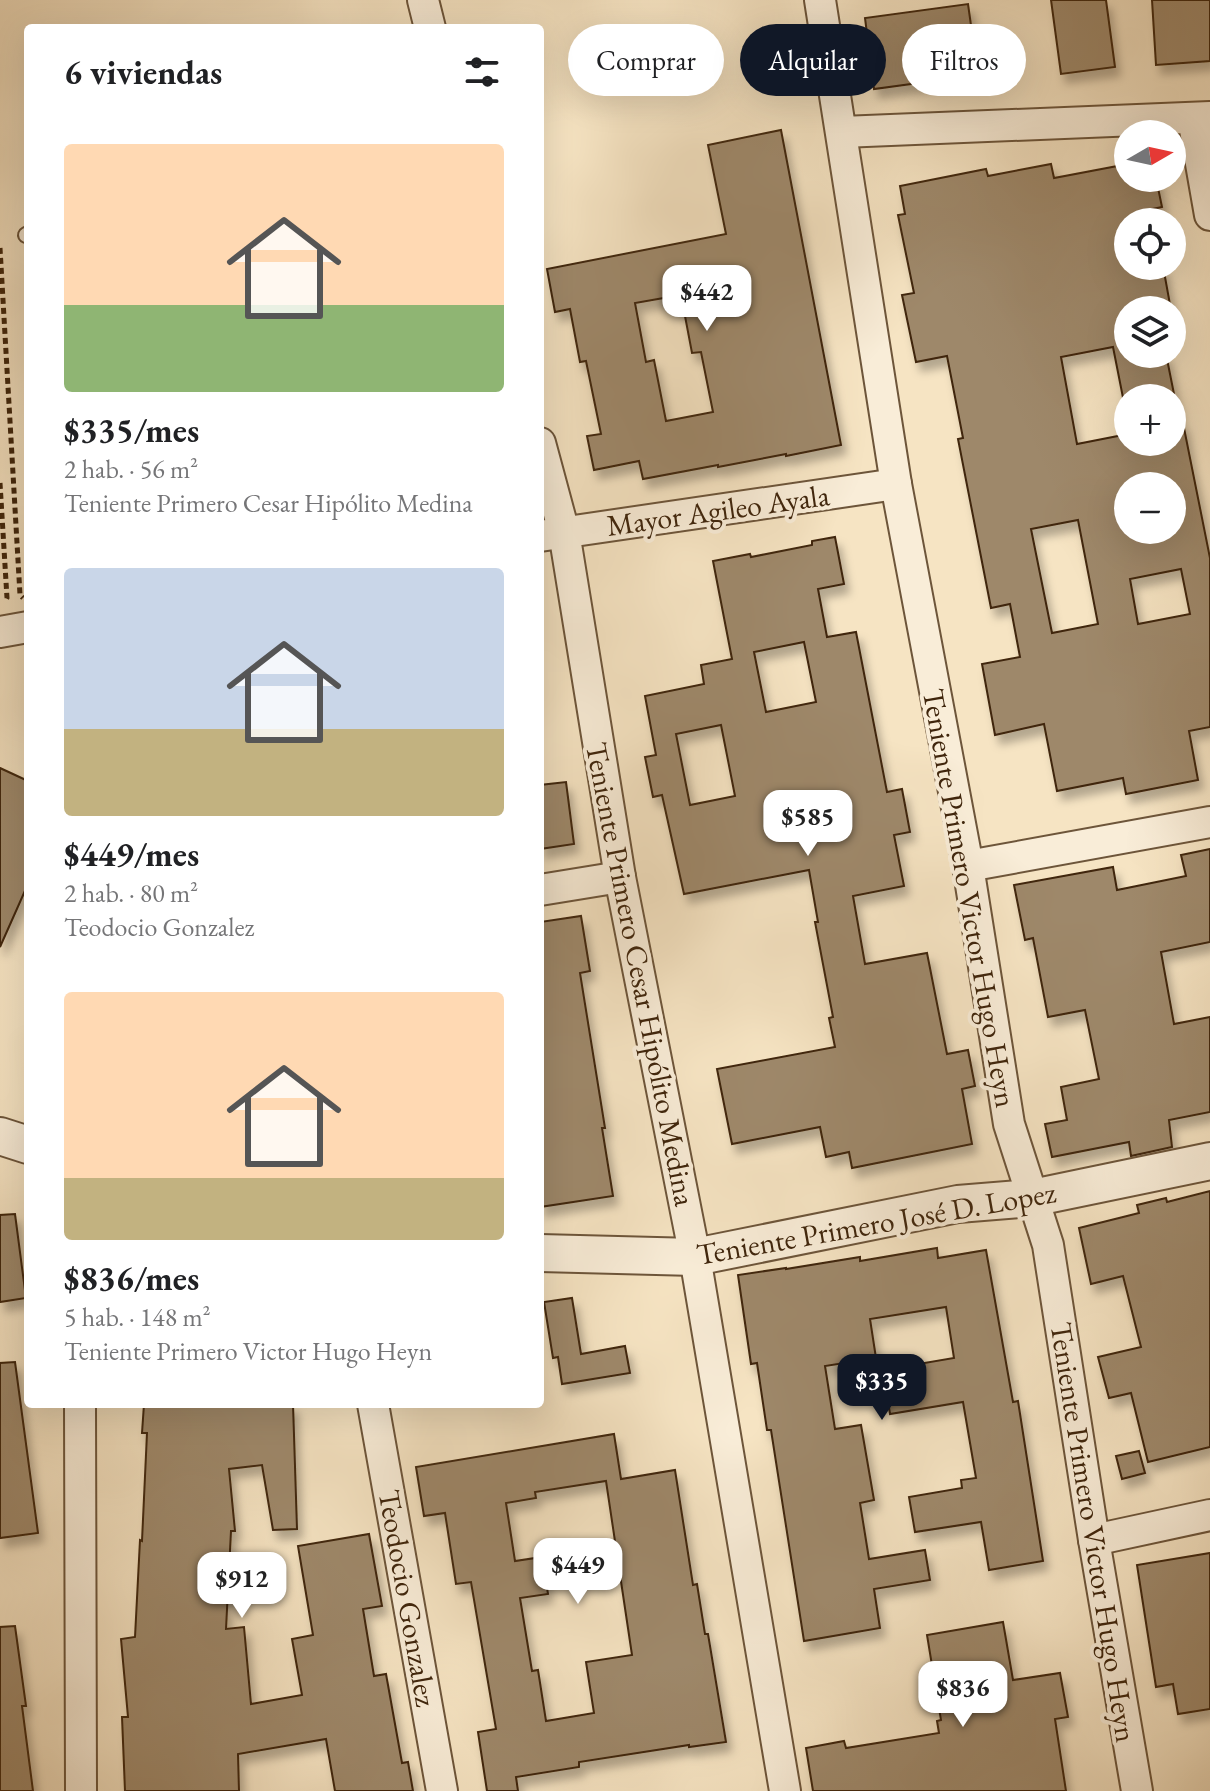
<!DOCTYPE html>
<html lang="es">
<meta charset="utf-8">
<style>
:root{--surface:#fff;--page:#f2f2f2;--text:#202124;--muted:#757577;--accent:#111827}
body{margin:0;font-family:"EB Garamond",serif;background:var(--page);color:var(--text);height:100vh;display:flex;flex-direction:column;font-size:30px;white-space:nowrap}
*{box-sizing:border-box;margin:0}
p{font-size:26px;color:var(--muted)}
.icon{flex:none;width:44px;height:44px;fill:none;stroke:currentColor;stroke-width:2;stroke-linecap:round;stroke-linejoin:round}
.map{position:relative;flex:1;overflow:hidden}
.drawer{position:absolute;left:24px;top:24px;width:520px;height:1384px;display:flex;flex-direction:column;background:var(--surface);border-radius:8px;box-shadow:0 8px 32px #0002}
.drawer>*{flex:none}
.guide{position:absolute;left:568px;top:24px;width:522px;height:72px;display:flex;gap:16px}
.needle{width:52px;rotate:81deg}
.tools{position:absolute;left:1114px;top:120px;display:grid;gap:16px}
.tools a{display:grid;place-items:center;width:72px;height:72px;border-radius:50%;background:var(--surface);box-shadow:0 8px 32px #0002;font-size:40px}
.price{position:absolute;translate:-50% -68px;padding:0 18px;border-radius:16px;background:#fff;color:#222;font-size:26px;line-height:52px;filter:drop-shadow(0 2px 4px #0008)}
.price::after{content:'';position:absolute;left:50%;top:48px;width:24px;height:18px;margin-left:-12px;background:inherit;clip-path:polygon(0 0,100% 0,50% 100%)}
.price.on{background:var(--accent);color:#fff}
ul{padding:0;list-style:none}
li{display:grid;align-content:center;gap:16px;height:424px;padding:0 40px}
li span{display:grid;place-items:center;height:248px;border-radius:8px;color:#555}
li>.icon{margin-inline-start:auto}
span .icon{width:144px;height:144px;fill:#fffc;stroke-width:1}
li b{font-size:34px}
h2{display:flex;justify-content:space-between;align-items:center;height:96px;padding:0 40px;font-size:34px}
.chip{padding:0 28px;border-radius:36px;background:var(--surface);box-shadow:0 8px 32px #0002;font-size:28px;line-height:72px}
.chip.on{background:var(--accent);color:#fff}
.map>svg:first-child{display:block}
</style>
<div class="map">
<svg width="1210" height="1791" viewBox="0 0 1210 1791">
<defs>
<filter id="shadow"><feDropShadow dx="5" dy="9" stdDeviation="4" flood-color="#0004"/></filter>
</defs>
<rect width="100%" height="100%" fill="#f6e4c3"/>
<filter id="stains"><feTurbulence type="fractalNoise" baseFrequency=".0025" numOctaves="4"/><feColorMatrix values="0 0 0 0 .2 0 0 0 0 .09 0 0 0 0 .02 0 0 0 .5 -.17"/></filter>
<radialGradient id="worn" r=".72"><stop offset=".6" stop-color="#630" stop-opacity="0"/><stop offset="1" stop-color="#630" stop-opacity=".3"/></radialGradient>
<g fill="#9e886b" stroke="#3f250c" stroke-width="2" fill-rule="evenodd" filter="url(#shadow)">
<path d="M1051,0H1106L1115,67L1061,74Z"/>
<path d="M1152,0H1210V61L1156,65Z"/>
<path d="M968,4L978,75L874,89L865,18Z"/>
<path d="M781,130L841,445L786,456V454L718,467V465L643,479L639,461L594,470L587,436L601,434L586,361L580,362L570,309L555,312L547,269L726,234L708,145ZM681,295L692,353L701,352L713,412L666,421L654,360L646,362L635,303Z"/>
<path d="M1051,164L1054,178L1128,164V178H1156L1162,207L1152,209L1154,222H1128V266H1163L1171,310H1128V354H1166L1180,424L1183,423L1210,558V727L1189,731L1198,780L1126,794L1123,778L1057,791L1044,724L995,735L982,664L1020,657L1010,604L991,608L958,439L963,438L947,356L916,362L902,295L914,293L898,215L905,214L900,186L986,169L988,176ZM1113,347L1128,423V398H1172V442H1128V434L1077,444L1061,357ZM1128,486H1172V530H1128ZM1078,520L1098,624L1052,633L1031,529ZM1181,569L1190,614L1138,624L1130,579Z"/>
<path d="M835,537L844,584L818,589L827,637L856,632L887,792L902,789L910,832L894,835L904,886L853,896L865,964L927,953L947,1054L968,1050L975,1086L962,1089L972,1144L852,1168L849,1152L826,1157L820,1127L732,1144L717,1069L835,1047L829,1018L833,1017L815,922H818L809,870L684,894L662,795L653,797L645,757L656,755L645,696L704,684L701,665L732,659L713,561L750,554L751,557L812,545V541ZM804,642L816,702L766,712L754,652ZM721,725L735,796L690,805L676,734Z"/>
<path d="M0,768L28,781V884L0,947Z"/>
<path d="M566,782L574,844L540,849V785Z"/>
<path d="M1210,849V942L1161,952L1174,1024L1210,1017V1112L1169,1120L1172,1147L1131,1156L1129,1142L1052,1157L1045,1124L1067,1120L1061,1087L1099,1079L1085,1010L1048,1017L1033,938L1025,940L1014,885L1113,867L1117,890L1186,876L1181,855Z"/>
<path d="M581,916L590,971L580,973L605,1128H602L613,1196L540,1207V922Z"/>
<path d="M1210,1191V1447L1148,1462L1131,1393L1109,1398L1098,1357L1141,1347L1123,1276L1091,1284L1079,1228L1139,1213L1137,1205L1166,1198L1167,1202Z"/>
<path d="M15,1214L26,1298L0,1302V1215Z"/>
<path d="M937,1248L938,1258L986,1250L1013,1402L1018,1401L1043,1561L989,1570L981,1522L915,1532L909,1497L962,1488L961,1480L976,1478L963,1402L890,1414L883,1370L954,1358L946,1307L870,1319L876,1358L825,1366L835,1429L861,1425L874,1500L860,1503L869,1559L925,1550L930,1580L874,1589L880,1628L804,1641L771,1430H767L757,1363L751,1364L738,1275L786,1268V1269L860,1257V1261Z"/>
<path d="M572,1298L581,1354L625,1346L630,1373L562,1384L558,1357L553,1358L544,1302Z"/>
<path d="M15,1362L38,1533L0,1538V1363Z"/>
<path d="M144,1404H293L297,1529L273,1530L262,1465L229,1469L235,1531H231L226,1629L244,1627L251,1704L302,1695L292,1639L313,1635L298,1546L369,1534L382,1606L363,1609L374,1676L386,1674L402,1763L408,1762L413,1791H335L326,1739L238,1754L239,1791H125L122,1717H128L121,1639L135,1637L140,1540L142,1541L147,1433H142Z"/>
<path d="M614,1434L621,1479L675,1470L693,1585L697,1584L705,1634H708L726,1742L689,1747V1745L579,1762V1767L516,1777L518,1791H487L478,1732L496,1729L471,1582L456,1584L445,1513L424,1516L416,1467ZM606,1481L632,1655L586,1662L594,1713L546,1721L538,1670L532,1671L520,1598L548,1594L542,1557L515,1561L506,1503L536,1498L535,1492Z"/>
<path d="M1139,1451L1145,1473L1122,1479L1116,1456Z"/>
<path d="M1210,1553V1709L1178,1714L1173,1684L1156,1687L1137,1565Z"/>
<path d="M1003,1622L1013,1680L1060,1673L1068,1717L1055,1719L1066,1791H813L806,1748L844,1741L846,1748L939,1733L937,1721L941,1720L927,1635Z"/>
<path d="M15,1626L26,1706H22L33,1791H0V1627Z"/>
</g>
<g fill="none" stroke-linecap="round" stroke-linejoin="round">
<g stroke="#6d553a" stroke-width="18">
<path id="service" d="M26,235L28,234"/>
</g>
<g stroke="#6d553a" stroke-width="34">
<g id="minor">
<path d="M423,0L430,28"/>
<path d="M820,0L896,484L968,866L1009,1124L1048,1245L1094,1540L1137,1791"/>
<path d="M1193,118L1210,215"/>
<path d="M842,132L1210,117"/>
<path d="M540,443L564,532L620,877L695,1257L785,1791"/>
<path d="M540,536L896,484"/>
<path d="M0,632L28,627"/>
<path d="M968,866L1210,822"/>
<path d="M540,890L620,877"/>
<path d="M80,1404L81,1791"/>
<path d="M373,1404L442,1791"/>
<path d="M1094,1540L1210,1515"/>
</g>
</g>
<g stroke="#6d553a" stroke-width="40">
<g id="tertiary">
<path d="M0,1136L28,1145"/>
<path d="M540,1253L695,1257L958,1204L1032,1198L1210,1161"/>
</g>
</g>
<g stroke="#3f250c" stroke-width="5" stroke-dasharray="6 4" stroke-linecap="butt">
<path d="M0,248L20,595L23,598"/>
<path d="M0,483L7,598L5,602"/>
</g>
<use href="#service" stroke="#f9edd8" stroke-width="14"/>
<use href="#minor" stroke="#f9edd8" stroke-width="30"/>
<use href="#tertiary" stroke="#f9edd8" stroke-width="36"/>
</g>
<g text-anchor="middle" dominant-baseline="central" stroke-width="8" stroke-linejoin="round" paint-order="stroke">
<g font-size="30" fill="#3f250c" stroke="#f9edd8">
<text transform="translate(718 510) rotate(-8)">Mayor Agileo Ayala</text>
<text transform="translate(970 898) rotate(80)">Teniente Primero Victor Hugo Heyn</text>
<text transform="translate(641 974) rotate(79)">Teniente Primero Cesar Hipólito Medina</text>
<text transform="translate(876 1223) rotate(-10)">Teniente Primero José D. Lopez</text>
<text transform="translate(1094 1532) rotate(81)">Teniente Primero Victor Hugo Heyn</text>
<text transform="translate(408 1598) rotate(80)">Teodocio Gonzalez</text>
</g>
</g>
<rect width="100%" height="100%" filter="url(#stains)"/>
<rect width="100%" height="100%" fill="url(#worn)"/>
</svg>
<div class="tools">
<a><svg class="needle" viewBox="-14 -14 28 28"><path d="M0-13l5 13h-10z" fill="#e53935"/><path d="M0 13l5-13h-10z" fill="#757577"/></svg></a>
<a><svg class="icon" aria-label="locate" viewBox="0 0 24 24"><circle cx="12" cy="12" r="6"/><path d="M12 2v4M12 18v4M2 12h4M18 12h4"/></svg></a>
<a><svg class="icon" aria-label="layers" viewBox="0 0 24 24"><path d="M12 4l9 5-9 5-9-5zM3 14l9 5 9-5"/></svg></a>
<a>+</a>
<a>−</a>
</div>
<b class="price" style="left:707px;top:333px">$442</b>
<b class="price" style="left:808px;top:858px">$585</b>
<b class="price on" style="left:882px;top:1422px">$335</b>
<b class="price" style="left:578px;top:1606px">$449</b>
<b class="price" style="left:242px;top:1620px">$912</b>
<b class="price" style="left:963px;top:1729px">$836</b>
<div class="guide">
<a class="chip">Comprar</a>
<a class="chip on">Alquilar</a>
<a class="chip">Filtros</a>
</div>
<section class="drawer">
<h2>6 viviendas<svg class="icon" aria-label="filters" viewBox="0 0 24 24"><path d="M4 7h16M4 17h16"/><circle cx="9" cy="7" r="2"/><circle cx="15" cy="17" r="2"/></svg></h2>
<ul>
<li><span style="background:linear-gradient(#ffd9b3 65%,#8fb573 0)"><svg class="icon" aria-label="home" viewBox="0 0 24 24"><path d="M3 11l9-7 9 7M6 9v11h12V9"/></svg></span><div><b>$335/mes</b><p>2 hab. · 56 m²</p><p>Teniente Primero Cesar Hipólito Medina</p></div></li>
<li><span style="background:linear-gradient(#c9d6e8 65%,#c2b280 0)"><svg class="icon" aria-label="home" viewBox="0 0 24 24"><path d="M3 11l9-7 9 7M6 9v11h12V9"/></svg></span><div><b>$449/mes</b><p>2 hab. · 80 m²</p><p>Teodocio Gonzalez</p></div></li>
<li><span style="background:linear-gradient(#ffd9b3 75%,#c2b280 0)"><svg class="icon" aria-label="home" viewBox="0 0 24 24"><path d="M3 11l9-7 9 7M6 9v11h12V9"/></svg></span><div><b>$836/mes</b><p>5 hab. · 148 m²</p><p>Teniente Primero Victor Hugo Heyn</p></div></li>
</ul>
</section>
</div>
